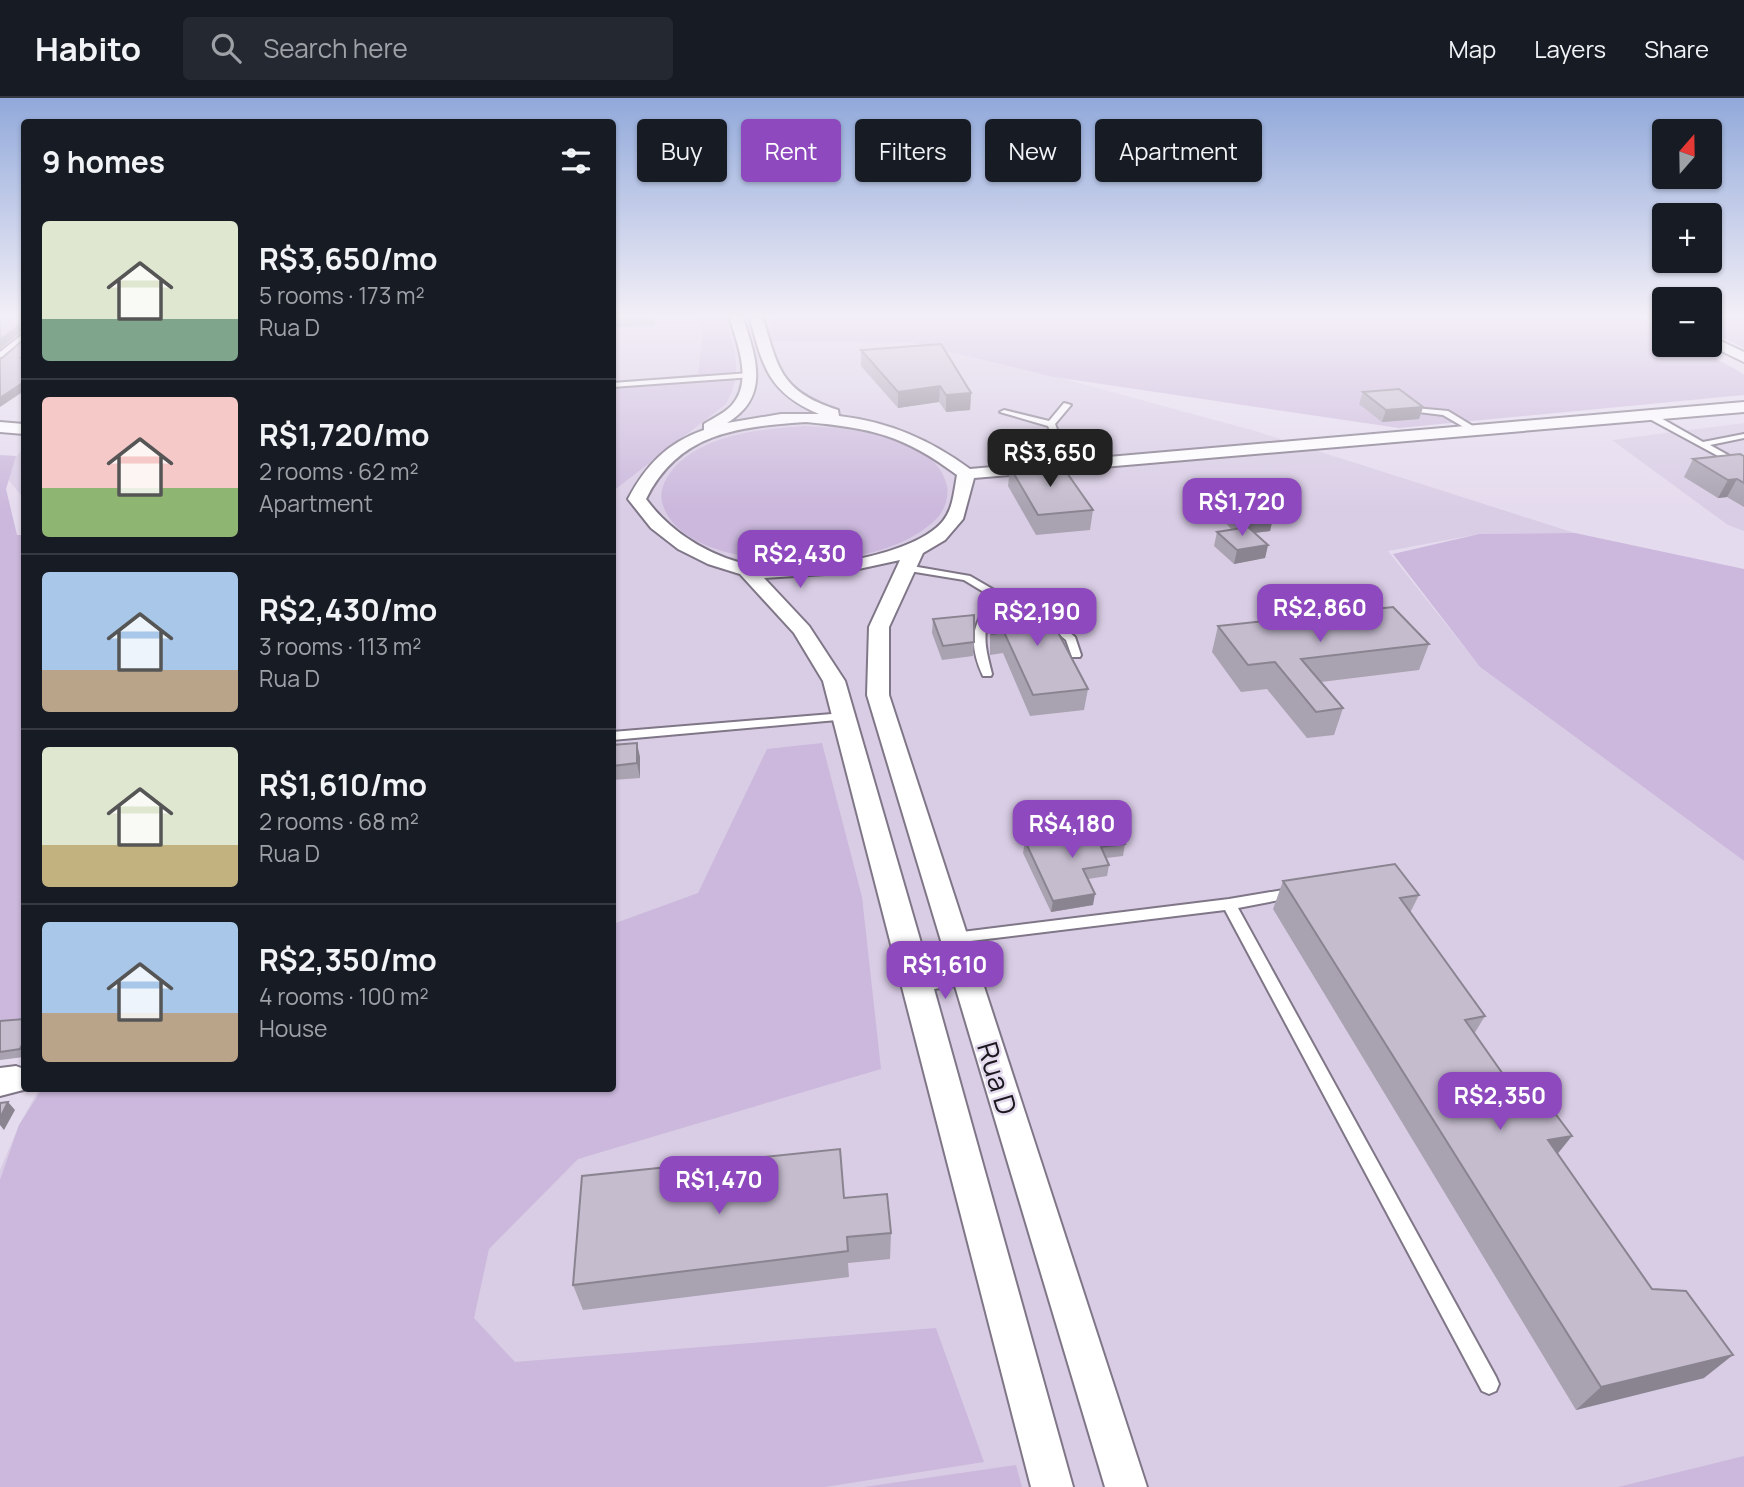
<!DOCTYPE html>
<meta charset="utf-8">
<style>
:root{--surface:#171b24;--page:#242831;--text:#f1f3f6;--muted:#9ea1a6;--line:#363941;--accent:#8d49bd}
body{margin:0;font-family:Manrope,sans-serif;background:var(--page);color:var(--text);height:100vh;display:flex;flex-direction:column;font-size:26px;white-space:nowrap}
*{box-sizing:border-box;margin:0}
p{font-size:23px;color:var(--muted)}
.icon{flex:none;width:38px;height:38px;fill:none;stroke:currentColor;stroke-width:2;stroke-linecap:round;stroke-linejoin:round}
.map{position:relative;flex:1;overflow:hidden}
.details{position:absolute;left:21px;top:21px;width:595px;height:973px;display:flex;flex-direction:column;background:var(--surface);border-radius:7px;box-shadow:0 2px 5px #0004}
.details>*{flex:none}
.guide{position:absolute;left:637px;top:21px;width:665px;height:63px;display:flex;gap:14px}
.needle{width:46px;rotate:20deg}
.fabs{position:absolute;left:1652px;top:21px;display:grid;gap:14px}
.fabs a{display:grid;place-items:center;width:70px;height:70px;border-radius:7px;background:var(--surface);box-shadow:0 2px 5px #0004;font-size:35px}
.price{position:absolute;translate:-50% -60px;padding:0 16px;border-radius:14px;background:var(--accent);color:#fff;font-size:23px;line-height:46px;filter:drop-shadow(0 2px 4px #0008)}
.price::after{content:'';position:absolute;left:50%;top:42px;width:21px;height:16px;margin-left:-10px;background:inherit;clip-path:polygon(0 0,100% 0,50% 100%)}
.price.active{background:#222;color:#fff}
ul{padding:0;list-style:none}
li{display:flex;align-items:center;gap:21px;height:175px;padding:0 21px}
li+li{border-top:2px solid var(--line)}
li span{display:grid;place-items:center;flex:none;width:196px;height:140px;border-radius:7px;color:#555}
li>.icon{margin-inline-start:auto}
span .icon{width:84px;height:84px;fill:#fffc;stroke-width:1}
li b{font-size:30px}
h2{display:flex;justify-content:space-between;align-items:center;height:84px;padding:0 21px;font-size:30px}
.tag{padding:0 24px;border-radius:7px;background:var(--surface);box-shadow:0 2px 5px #0004;font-size:24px;line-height:63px}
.tag.active{background:var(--accent);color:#fff}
header{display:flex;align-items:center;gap:42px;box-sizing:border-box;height:98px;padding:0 35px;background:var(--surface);border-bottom:2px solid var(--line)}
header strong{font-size:33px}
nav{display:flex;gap:38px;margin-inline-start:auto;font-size:24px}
.search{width:490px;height:63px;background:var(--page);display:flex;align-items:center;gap:18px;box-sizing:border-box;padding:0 24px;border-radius:7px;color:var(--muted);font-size:26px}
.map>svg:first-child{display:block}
</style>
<header>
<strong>Habito</strong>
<div class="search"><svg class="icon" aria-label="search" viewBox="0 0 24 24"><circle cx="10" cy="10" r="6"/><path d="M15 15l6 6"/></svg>Search here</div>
<nav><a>Map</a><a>Layers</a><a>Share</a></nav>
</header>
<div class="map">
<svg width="1744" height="1389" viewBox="0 0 1744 1389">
<rect width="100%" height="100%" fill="#e5dbee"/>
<g fill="#d9cde5">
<path d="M613,217H775L764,242L913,245L958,252L1255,333L1575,435L1479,436L1388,453L1480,569L1744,763V1389H0V1072L19,1027L39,991L612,990Z"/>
<path d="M1744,325V433L1728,427L1612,342Z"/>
<path d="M24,351V401L1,372Z"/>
</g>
<g fill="#cbb8dc">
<path d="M698,217H725C734,252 744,272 726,306L613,393L612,283L698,276L703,234Z"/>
<path d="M775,217H1638L1664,232V247H1691L1744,276V297L1399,330L1054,279L913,245L763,243Z"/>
<path d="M1710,217H1744V250L1710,233Z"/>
<path d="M805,328C848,330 936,336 947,388C949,398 945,410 939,418C892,469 784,470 722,453C699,446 673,433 664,410C658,396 663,384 672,372C703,336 761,331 805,328Z"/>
<path d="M0,357L16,358L6,391L17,437H24V925L0,928Z"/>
<path d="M1575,435L1744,471V763L1480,569L1393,456L1479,436Z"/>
<path d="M822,645L862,799L881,971L578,1061L489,1151L474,1220L515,1264L936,1230L984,1364L825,1389H0V1082L19,1027L42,991L612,990L613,826L698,795L767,651Z"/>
<path d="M1744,1358V1389H1618Z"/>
<path d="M1016,1367L1022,1389H864Z"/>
</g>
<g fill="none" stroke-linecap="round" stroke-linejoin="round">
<g stroke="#7f7687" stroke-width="4">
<g id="lane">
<path d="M750,275L754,277L753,279L612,289V285Z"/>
<path d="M1064,305L1071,307L1055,326L1058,334L1089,345L1108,361V365H1102L1083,349L1052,337L1048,328L1000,314L1004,312L1049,323Z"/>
<path d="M1415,310L1448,313L1481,333L1474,335L1443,317L1418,314H1415Z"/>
<path d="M1646,315H1652L1703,344L1744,336V340L1710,347L1744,366V372L1646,319Z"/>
<path d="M906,467L970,478L1001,496L1043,513L1075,539L1081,557L1080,559H1072L1066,542L1035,517L1000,502C980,531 984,544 992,576L991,578H983C968,545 972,527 992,499L964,482L903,472L901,470Z"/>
<path d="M844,615L848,617L850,619L848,621L612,642V634Z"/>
<path d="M1295,790L1300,792L1302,795L1300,798L1238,810L1496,1279L1499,1286L1496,1293L1489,1296L1482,1293L1225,812L954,845L949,844L947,840L949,836L954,835L1229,801Z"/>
</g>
</g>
<g stroke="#7f7687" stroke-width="4">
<g id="street">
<path d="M729,217H742C755,257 772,298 727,325L781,316H819C767,294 762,266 749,217H762C778,269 779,293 838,312L839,318C889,324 929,341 970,371L1744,304V314L974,380L963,421L945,442L923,455L889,529V597L1147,1389H1105L955,888L934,891L1073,1389H1031L823,583L794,535L740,476L708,466L678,451L651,430L628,401C646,367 667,345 704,332V326C713,320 725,315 732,307C754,282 736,244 729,217ZM806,324C871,330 904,337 957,377C954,393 953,411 943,423C911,462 784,478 738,464C701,453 668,431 646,401C679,334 739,329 806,324ZM900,462L869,529L867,597L948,866L928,869L845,583L809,528L764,480L840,475Z"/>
<path d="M1653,217H1664V223L1654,220Z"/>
<path d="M24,235V246L5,264L0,265V254Z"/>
<path d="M1710,238L1744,254V264L1709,247Z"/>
<path d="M0,324L24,326V336L0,334Z"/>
<path d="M16,968L24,971V990L27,991L0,998V970Z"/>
</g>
</g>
<use href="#lane" fill="#fff" fill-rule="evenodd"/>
<use href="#street" fill="#fff" fill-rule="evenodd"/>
</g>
<g fill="#a9a2b1">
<path d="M612,217H654L655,227L612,229Z"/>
<path d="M861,252L971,295L970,312L946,314L939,304L898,310L861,268Z"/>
<path d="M1363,294L1423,309L1419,321L1382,324L1359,306Z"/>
<path d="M1744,358V409L1727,399L1718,400L1684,379L1693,361Z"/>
<path d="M1010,369L1093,412L1090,432L1036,437L1008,388Z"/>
<path d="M1210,391L1273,420L1270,433L1255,435L1268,447L1265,460L1234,466L1214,448L1217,434L1232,432L1207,404Z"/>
<path d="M992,507L1088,591L1084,612L1030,618L1003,555L990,557V528Z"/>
<path d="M933,521L974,544L973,558L942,562L932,535Z"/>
<path d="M1218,528L1429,546L1419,572L1321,584L1343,610L1334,637L1307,640L1267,591L1241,594L1212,554Z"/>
<path d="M612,647L640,659V680L612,682Z"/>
<path d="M1025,743L1125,746L1123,758L1106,760L1109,767L1107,778L1088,781L1093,807L1051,814L1023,755Z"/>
<path d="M1283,783L1419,797L1410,815L1485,918L1474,936L1558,1056L1704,1280L1576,1312L1273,811Z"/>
<path d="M24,921V959L0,962V923Z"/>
<path d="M844,1100L891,1135L890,1161L848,1165L849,1179L583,1212L573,1187Z"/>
</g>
<g fill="#8a8490">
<path d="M19,227L22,233L0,251V242Z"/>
<path d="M24,284V293L0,309V300Z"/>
<path d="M940,288L939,304L898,310V294Z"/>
<path d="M971,295L970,312L946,314V297Z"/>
<path d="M1423,309L1419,321L1382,324L1386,312Z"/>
<path d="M1737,381L1727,399L1718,400L1728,382Z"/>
<path d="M1273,420L1270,433L1237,437L1241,424Z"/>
<path d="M1268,447L1265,460L1234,466L1237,452Z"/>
<path d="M637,645L640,659V680L637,665Z"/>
<path d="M1095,796L1093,807L1051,814L1053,803Z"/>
<path d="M24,943V956L20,951Z"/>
<path d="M8,1004L15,1012L4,1032L0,1027V1020Z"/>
<path d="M1572,1038L1551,1064L1548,1042Z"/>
<path d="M1733,1257L1704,1280L1576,1312L1601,1289Z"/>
</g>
<g fill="#c5bcce" stroke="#8a8490" stroke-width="2">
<path d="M0,217H24V258L20,260H24V284L0,300V260H2L23,242V227H19L0,242Z"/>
<path d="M941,246L971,295L946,297L940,288L898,294L861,252Z"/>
<path d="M1399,291L1423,309L1386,312L1363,294Z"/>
<path d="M1740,356L1744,358V385L1737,381L1728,382L1693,361Z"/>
<path d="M1060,365L1093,412L1038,417L1010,369Z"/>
<path d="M1241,387L1273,420L1241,424L1210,391Z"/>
<path d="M1248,429L1268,447L1237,452L1217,434Z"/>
<path d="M1042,504L1088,591L1033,597L1004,534L992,536V507Z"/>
<path d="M1393,509L1429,546L1301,561L1343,610L1316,614L1275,564L1248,567L1218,528Z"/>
<path d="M974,517V544L943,548L933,521Z"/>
<path d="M637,645V665L612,668V647Z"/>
<path d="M1116,728L1125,746L1101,749L1109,767L1083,771L1095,796L1053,803L1025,743Z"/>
<path d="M1395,766L1419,797L1400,800L1485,918L1465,922L1512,989L1536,990L1572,1038L1548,1042L1652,1191L1686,1193L1733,1257L1601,1289L1283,783Z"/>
<path d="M24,921V943L20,951L0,954V923Z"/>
<path d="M8,1004L0,1020V1005Z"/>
<path d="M840,1051L844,1100L887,1096L891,1135L847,1139L848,1153L573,1187L582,1078Z"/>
</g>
<linearGradient id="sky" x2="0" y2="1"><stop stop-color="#91a9da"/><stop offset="0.53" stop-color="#f3eff7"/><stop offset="1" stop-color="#f3eff7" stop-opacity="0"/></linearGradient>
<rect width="1744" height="411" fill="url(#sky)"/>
<g text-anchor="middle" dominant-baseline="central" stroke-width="5" stroke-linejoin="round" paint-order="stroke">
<g font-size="28" fill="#1b181f" stroke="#e5dbee">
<text transform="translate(998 980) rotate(73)">Rua D</text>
</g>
</g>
</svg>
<div class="fabs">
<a><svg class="needle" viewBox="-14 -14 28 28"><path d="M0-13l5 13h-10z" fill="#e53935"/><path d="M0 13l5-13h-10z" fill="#9ea1a6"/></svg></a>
<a>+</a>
<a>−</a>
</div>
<b class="price active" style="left:1050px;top:391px">R$3,650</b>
<b class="price" style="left:1242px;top:440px">R$1,720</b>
<b class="price" style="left:800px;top:492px">R$2,430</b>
<b class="price" style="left:1320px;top:546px">R$2,860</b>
<b class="price" style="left:1037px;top:550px">R$2,190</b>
<b class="price" style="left:1072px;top:762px">R$4,180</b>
<b class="price" style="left:945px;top:903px">R$1,610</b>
<b class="price" style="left:1500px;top:1034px">R$2,350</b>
<b class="price" style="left:719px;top:1118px">R$1,470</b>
<div class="guide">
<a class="tag">Buy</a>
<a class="tag active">Rent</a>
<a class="tag">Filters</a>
<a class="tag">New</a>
<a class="tag">Apartment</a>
</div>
<section class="details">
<h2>9 homes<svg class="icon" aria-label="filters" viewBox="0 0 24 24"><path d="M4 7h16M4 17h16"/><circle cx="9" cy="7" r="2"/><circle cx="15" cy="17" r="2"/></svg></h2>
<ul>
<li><span style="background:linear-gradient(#dfe7d0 70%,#7fa58c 0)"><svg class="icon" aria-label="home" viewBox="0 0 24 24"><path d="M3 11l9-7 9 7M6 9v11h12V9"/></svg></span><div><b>R$3,650/mo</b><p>5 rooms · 173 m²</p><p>Rua D</p></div></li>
<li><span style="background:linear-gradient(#f6c9c9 65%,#8fb573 0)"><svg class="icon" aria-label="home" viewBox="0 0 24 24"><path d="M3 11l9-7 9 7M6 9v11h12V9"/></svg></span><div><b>R$1,720/mo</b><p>2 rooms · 62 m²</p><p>Apartment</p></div></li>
<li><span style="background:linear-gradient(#a9c7e8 70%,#b9a48a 0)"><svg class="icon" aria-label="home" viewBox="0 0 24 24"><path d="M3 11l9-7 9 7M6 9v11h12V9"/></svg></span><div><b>R$2,430/mo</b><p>3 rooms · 113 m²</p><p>Rua D</p></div></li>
<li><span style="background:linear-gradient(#dfe7d0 70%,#c2b280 0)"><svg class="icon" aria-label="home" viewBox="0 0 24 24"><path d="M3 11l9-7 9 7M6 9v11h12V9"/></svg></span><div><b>R$1,610/mo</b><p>2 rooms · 68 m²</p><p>Rua D</p></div></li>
<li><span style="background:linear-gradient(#a9c7e8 65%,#b9a48a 0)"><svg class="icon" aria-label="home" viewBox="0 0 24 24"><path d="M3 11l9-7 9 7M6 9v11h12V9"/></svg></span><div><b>R$2,350/mo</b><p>4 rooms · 100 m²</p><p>House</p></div></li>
</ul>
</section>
</div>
